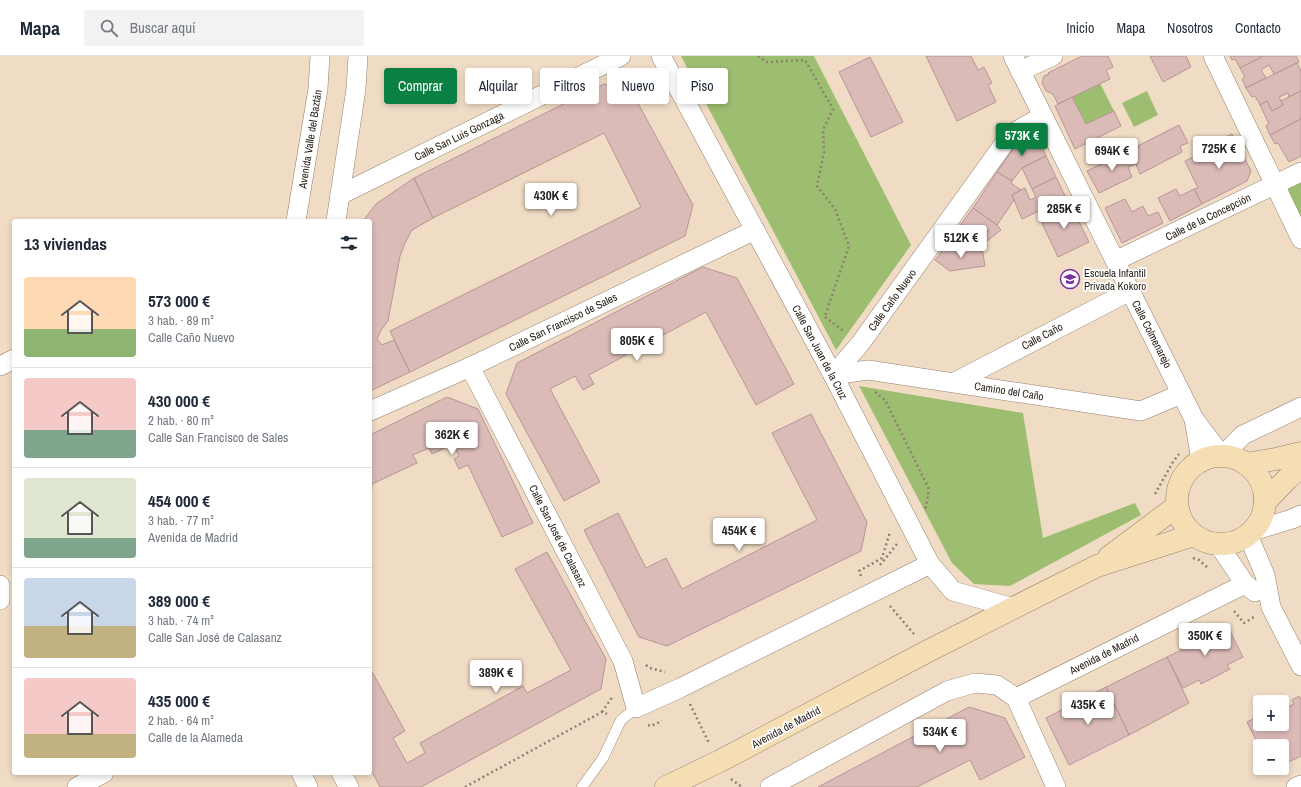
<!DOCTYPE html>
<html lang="es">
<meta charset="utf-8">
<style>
:root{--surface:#fff;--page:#f2f2f3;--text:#1f2937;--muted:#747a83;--line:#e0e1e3;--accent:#0b8043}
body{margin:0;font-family:"Archivo Narrow",sans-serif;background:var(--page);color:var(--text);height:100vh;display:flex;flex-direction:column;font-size:15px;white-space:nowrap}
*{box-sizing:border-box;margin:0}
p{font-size:13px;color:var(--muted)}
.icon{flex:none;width:22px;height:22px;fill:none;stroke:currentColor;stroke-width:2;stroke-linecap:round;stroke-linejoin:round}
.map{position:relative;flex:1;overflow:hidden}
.panel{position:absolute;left:12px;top:163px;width:360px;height:556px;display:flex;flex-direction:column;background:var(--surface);border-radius:4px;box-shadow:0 2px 6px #0003}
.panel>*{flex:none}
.hud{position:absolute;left:384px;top:12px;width:380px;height:36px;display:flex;gap:8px}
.tools{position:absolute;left:1253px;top:639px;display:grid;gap:8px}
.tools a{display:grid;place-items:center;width:36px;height:36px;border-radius:4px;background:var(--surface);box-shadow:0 2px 6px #0003;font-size:20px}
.price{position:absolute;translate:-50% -34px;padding:0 9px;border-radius:4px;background:#fff;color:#222;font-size:13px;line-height:26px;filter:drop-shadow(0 1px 2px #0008)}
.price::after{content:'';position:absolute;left:50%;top:24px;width:12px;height:9px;margin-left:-6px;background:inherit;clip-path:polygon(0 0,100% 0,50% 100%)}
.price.current{background:var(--accent);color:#fff}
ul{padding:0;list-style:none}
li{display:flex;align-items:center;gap:12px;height:100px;padding:0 12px}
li+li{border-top:1px solid var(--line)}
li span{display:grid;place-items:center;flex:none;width:112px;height:80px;border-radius:4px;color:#555}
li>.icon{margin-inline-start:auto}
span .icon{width:48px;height:48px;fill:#fffc;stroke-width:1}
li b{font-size:17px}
h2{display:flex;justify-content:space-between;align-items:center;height:48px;padding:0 12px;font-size:17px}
.chip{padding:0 14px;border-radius:4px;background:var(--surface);box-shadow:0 2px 6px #0003;font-size:14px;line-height:36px}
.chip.current{background:var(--accent);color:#fff}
header{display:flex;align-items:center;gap:24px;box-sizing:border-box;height:56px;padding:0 20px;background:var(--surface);border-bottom:1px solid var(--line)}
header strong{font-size:19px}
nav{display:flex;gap:22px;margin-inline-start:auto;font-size:14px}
.search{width:280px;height:36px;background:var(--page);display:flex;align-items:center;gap:10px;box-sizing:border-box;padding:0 14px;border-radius:4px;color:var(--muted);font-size:15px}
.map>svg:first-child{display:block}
</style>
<header>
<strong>Mapa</strong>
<div class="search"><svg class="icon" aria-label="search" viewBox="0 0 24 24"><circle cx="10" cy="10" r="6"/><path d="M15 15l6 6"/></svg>Buscar aquí</div>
<nav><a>Inicio</a><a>Mapa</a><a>Nosotros</a><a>Contacto</a></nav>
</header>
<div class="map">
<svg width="1301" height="731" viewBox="0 0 1301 731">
<rect width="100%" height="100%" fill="#f0dcc5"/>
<g fill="#9dbe70">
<path d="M681,0H814L911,189L836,294Z"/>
<path d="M1100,27L1114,55L1086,68L1072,41Z"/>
<path d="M1147,35L1158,59L1134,71L1122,47Z"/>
<path d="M1301,125V166L1285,133Z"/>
<path d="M859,330L1023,357L1043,482L1135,447L1141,459L1010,530L974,528L952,507Z"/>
</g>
<g fill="#dbbbb8" stroke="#b59694">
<path d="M926,0H971L978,14L984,11L992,27L988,29L996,46L957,65Z"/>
<path d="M1082,0H1108L1113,11L1106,14L1110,23L1058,48L1053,38L1046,35L1042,27L1044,20L1049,18L1048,17Z"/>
<path d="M1150,0H1186L1191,11L1163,26Z"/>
<path d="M1230,0H1261L1262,1L1240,12L1235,3L1232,4Z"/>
<path d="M1264,0H1296L1299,6L1274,18L1269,9L1261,14L1266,22L1246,32L1242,23L1245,21L1240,12Z"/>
<path d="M870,1L903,66L871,81L839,16Z"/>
<path d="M1297,7L1301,15V35L1289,41L1288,37L1279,41L1283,49L1272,55L1267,45L1260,49L1255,40L1252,41L1246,32Z"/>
<path d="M604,28L633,38L693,149L685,180L410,316L390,275L641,151L604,77L433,162L414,122Z"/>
<path d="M1301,35V63L1270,79L1266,70L1269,68L1260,49L1267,45L1272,55L1283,49L1281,45Z"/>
<path d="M1072,41L1086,68L1114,55L1121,70L1075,93L1055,50Z"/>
<path d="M1301,63V100L1289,106L1278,87L1275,88L1270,79Z"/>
<path d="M1179,69L1188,87L1180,90L1182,96L1140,118L1130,94Z"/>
<path d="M1232,78L1251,115L1247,125L1202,148L1194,133L1198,132L1185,105L1219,89L1218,85Z"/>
<path d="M1036,79L1046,100L1022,112L1012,125L997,116L1013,93L1012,91Z"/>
<path d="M1130,94L1136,108L1128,111L1132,121L1099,137L1087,115Z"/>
<path d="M1046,100L1056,121L1032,133L1022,112Z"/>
<path d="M997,116L1012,125L1011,127L1021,134L1012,139L1014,144L997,169L973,152Z"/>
<path d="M1056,121L1066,142L1022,163L1012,139L1025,132L1030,144L1036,141L1032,133Z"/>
<path d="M414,122L433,162L412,174L405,187L400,200L388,265L381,274L377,283L382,289L394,284L410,316L370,335V165H363L376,148Z"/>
<path d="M1176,133L1180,140L1194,133L1202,148L1170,165L1158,142Z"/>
<path d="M1125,143L1132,156L1143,150L1148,160L1158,156L1163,167L1122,187L1105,152Z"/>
<path d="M1069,146L1089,186L1058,201L1039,161Z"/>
<path d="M973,152L997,169L1001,174L983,188L981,186L988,175L982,171L969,189L961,184L960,186L970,194L956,196L946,188Z"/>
<path d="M947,189L956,196L982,192L985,210L950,215L935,204Z"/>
<path d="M703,211L737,222L794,328L756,349L706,256L589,319L594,328L583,334L575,320L550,333L600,426L564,445L506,338L517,307Z"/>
<path d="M447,341L478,353L533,467L502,481L468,409L459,413L454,403L459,400L450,382L446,384L449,390L432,398L429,392L413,399L417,407L372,428L370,472V379Z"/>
<path d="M811,358L867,466L861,495L667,590L639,581L584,474L618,457L646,512L666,502L682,533L817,464L772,377Z"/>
<path d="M547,496L606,603L601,633L421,731H380L370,712V612L405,675L393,682L407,707L425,697L420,687L523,630L527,637L571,614L515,513Z"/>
<path d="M1227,569L1243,601L1227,609L1230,613L1201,628L1199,624L1183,632L1167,601L1183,593L1180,587L1192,580L1194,585L1199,582L1197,579L1209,573L1211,577Z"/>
<path d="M1167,601L1189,647L1129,679L1106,631Z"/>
<path d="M1106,631L1129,679L1069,709L1046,662Z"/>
<path d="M1299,640L1301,644V700L1282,709V690H1260V692L1247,666L1255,662L1257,667L1260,665V668H1282V654L1294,648L1292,644Z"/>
<path d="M969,651L1005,662L1025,701L980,724L970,704L917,731H818Z"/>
</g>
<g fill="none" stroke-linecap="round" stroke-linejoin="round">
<g stroke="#94826e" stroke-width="11">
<path id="lane" d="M582,731L603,702L621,664L636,652"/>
</g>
<g stroke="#94826e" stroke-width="20">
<g id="street">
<path d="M661,0L833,319L930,508L953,535L1013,552"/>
<path d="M1013,0L1194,363"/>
<path d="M1213,0L1301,183"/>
<path d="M1020,15L1053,0"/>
<path d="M340,139L621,0"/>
<path d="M296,165L318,33L320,0"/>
<path d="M336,165L356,33L358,0"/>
<path d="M1115,205L1301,116"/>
<path d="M0,310L14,303"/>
<path d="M470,311L623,605L636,652L680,632L930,508"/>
<path d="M833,319L868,314L1141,355L1181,338"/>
<path d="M833,319L860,288L1011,78L1043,60"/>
<path d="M955,326L1130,235"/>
<path d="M370,355L470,311L755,174"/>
<path d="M1201,404L1194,363L1222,400L1243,379L1301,351"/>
<path d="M1253,475L1292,463L1301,459"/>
<path d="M1248,479L1265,519L1271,551L1301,610"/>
<path d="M1218,488L1245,528L1255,536"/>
<path d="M0,529V544"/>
<path d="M1016,642L1245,528"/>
<path d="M1016,642L1056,731"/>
<path d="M301,717L308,731"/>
<path d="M341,717L349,731"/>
<path d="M77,731L104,717"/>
<path d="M770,731L947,635L975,627L997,629L1016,642"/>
<path d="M1296,731L1301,729"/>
</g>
</g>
<g stroke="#94826e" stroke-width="23">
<g id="secondary">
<circle cx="1221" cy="444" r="44"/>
<path d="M1246,408L1276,403L1301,397"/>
<path d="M1265,446L1288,422L1301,411"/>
<path d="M1109,501L1177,450"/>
<path d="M666,731L720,705L928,595L1097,510L1194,479"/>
</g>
</g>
<g stroke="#8e8070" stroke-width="2.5" stroke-dasharray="2 3" stroke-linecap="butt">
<path d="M758,0L766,6L805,4L833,53L823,74L824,96L817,130L835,153L849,190L825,260"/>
<path d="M825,261L845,276"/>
<path d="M875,336L885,344L929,433L926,451L923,453"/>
<path d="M1155,438L1173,406L1179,398"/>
<path d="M1193,502L1199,504L1208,512"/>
<path d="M880,509L897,488"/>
<path d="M861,520L859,515L882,502L890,476"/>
<path d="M890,550L914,578"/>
<path d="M1234,555L1244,567L1254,561"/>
<path d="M646,609L650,612L665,616"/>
<path d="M690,648L709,687"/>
<path d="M602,656L613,640"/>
<path d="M648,669L651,670L662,665"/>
<path d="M731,723L742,731"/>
<path d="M465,731L602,656L607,658"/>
</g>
<use href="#lane" stroke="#fff" stroke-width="10"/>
<use href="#street" stroke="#fff" stroke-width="19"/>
<use href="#secondary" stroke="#f5deb3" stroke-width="22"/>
</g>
<defs>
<g id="school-ring" transform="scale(1)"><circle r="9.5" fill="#fff" stroke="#7930a3" stroke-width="1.5"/><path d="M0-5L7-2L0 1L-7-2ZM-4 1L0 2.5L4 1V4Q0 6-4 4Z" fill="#7930a3"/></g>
</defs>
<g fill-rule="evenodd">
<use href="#school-ring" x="1070" y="223"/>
</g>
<g text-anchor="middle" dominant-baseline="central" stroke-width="3.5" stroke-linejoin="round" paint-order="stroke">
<g font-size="11" fill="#292219" stroke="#fff">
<text transform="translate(459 80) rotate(-26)">Calle San Luis Gonzaga</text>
<text transform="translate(310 83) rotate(-81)">Avenida Valle del Baztán</text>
<text transform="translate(1208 161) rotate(-26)">Calle de la Concepción</text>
<text transform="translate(892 244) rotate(-54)">Calle Caño Nuevo</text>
<text transform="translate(563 266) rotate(-26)">Calle San Francisco de Sales</text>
<text transform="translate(1152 278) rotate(63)">Calle Colmenarejo</text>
<text transform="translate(1042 280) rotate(-28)">Calle Caño</text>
<text transform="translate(820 296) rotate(62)">Calle San Juan de la Cruz</text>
<text transform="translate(1009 335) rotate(9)">Camino del Caño</text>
<text transform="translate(558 480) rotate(63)">Calle San José de Calasanz</text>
<text transform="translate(1104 598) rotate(-27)">Avenida de Madrid</text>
<text transform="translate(786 671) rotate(-28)">Avenida de Madrid</text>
</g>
<g font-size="11" fill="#292219" stroke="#fff" text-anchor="start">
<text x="1084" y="217">Escuela Infantil<tspan x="1084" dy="13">Privada Kokoro</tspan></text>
</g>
</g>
</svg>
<div class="tools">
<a>+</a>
<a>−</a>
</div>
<b class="price current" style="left:1022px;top:101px">573K €</b>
<b class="price" style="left:1219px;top:114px">725K €</b>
<b class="price" style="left:1112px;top:116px">694K €</b>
<b class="price" style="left:551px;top:161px">430K €</b>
<b class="price" style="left:1064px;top:174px">285K €</b>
<b class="price" style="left:961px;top:203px">512K €</b>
<b class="price" style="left:637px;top:306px">805K €</b>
<b class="price" style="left:452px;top:400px">362K €</b>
<b class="price" style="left:739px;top:496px">454K €</b>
<b class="price" style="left:1205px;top:601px">350K €</b>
<b class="price" style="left:496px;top:638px">389K €</b>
<b class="price" style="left:1088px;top:670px">435K €</b>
<b class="price" style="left:940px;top:697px">534K €</b>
<div class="hud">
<a class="chip current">Comprar</a>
<a class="chip">Alquilar</a>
<a class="chip">Filtros</a>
<a class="chip">Nuevo</a>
<a class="chip">Piso</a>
</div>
<section class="panel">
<h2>13 viviendas<svg class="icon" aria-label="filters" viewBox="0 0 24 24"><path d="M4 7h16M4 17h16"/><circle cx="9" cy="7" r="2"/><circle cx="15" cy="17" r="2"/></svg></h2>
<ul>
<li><span style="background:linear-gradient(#ffd9b3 65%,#8fb573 0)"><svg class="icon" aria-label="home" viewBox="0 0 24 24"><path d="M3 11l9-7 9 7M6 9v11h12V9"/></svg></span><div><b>573 000 €</b><p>3 hab. · 89 m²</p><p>Calle Caño Nuevo</p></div></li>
<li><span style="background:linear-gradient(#f6c9c9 65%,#7fa58c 0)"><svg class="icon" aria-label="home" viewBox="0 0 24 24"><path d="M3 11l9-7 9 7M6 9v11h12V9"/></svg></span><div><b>430 000 €</b><p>2 hab. · 80 m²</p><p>Calle San Francisco de Sales</p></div></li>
<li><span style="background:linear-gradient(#dfe7d0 75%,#7fa58c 0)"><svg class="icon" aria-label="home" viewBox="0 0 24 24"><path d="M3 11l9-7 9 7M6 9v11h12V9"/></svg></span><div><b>454 000 €</b><p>3 hab. · 77 m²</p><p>Avenida de Madrid</p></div></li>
<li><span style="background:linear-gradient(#c9d6e8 60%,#c2b280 0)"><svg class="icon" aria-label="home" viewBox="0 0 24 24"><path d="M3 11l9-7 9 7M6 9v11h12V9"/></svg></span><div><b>389 000 €</b><p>3 hab. · 74 m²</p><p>Calle San José de Calasanz</p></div></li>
<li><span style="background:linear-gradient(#f6c9c9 70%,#c2b280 0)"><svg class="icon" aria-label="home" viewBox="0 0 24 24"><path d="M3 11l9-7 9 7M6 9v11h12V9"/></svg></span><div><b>435 000 €</b><p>2 hab. · 64 m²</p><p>Calle de la Alameda</p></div></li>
</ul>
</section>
</div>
